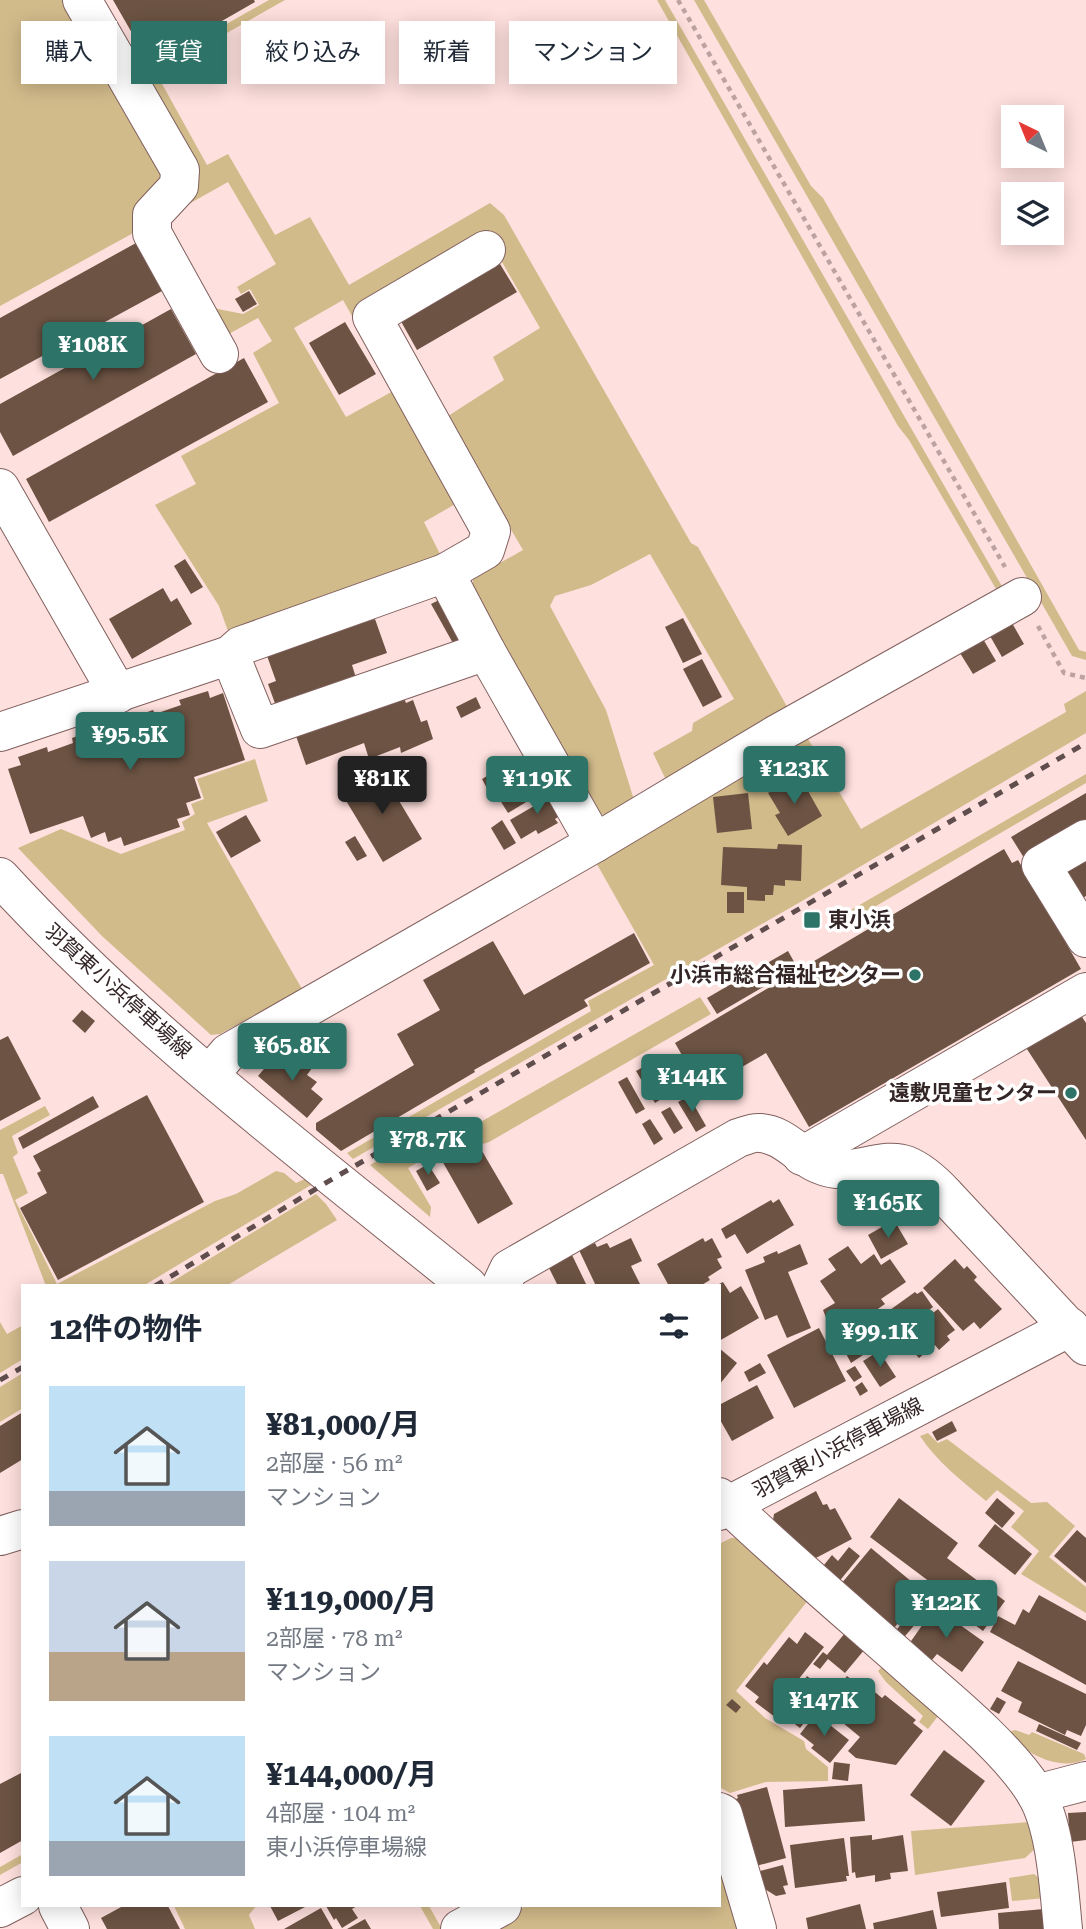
<!DOCTYPE html>
<html lang="ja">
<meta charset="utf-8">
<style>
:root{--surface:#fff;--page:#f2f2f3;--text:#1f2937;--muted:#747a83;--accent:#2d7367}
body{margin:0;font-family:"Roboto Serif","Noto Sans JP",serif;background:var(--page);color:var(--text);height:100vh;display:flex;flex-direction:column;font-size:26px;white-space:nowrap}
*{box-sizing:border-box;margin:0}
p{font-size:23px;color:var(--muted)}
.icon{flex:none;width:38px;height:38px;fill:none;stroke:currentColor;stroke-width:2;stroke-linecap:round;stroke-linejoin:round}
.map{position:relative;flex:1;overflow:hidden}
.sheet{position:absolute;left:21px;top:1284px;width:700px;height:623px;display:flex;flex-direction:column;background:var(--surface);border-radius:0px;box-shadow:0 4px 18px #0003}
.sheet>*{flex:none}
.hud{position:absolute;left:21px;top:21px;width:700px;height:63px;display:flex;gap:14px}
.needle{width:46px;rotate:317deg}
.tools{position:absolute;left:1001px;top:105px;display:grid;gap:14px}
.tools a{display:grid;place-items:center;width:63px;height:63px;border-radius:0px;background:var(--surface);box-shadow:0 4px 18px #0003;font-size:35px}
.price{position:absolute;translate:-50% -60px;padding:0 16px;border-radius:7px;background:var(--accent);color:#fff;font-size:23px;line-height:46px;filter:drop-shadow(0 2px 4px #0008)}
.price::after{content:'';position:absolute;left:50%;top:42px;width:21px;height:16px;margin-left:-10px;background:inherit;clip-path:polygon(0 0,100% 0,50% 100%)}
.price.current{background:#222;color:#fff}
ul{padding:0;list-style:none}
li{display:flex;align-items:center;gap:21px;height:175px;padding:0 28px}
li span{display:grid;place-items:center;flex:none;width:196px;height:140px;border-radius:0px;color:#555}
li>.icon{margin-inline-start:auto}
span .icon{width:84px;height:84px;fill:#fffc;stroke-width:1}
li b{font-size:30px}
h2{display:flex;justify-content:space-between;align-items:center;height:84px;padding:0 28px;font-size:30px}
.pill{padding:0 24px;border-radius:0px;background:var(--surface);box-shadow:0 4px 18px #0003;font-size:24px;line-height:63px}
.pill.current{background:var(--accent);color:#fff}
.map>svg:first-child{display:block}
</style>
<div class="map">
<svg width="1086" height="1929" viewBox="0 0 1086 1929">
<rect width="100%" height="100%" fill="#fee0de"/>
<g fill="#d2bb8b">
<path d="M0,0H62L111,85L172,179L137,231L0,306Z"/>
<path d="M269,0H285L156,73L207,165L228,154L275,235L310,217L349,285L490,203L504,215L691,543L698,547L790,712L993,597L996,589L909,440L898,426L657,0H665L1003,588L994,602L795,716L775,721L668,784L653,753L692,731L693,723L734,699L650,554L591,585L555,596L550,606L606,710L635,803L611,817L592,812L481,616L473,593V578L523,550L445,418L504,380L493,357L540,328L487,236L352,316L343,300L294,328L346,417L395,390L459,502L424,522L440,554L434,562L229,634L219,606L155,505L196,484L181,456L279,403L253,353L272,341L258,318L227,335L213,308L243,314L259,305L250,289L241,294L237,287L276,264L228,182L162,219L161,215L191,188L196,171L140,73Z"/>
<path d="M694,0H704L811,186L823,198L1079,650L1086,652V660L1072,656Z"/>
<path d="M1086,691V733L802,901L353,1159L347,1153L591,1011L588,1001L654,965L594,859L804,732L861,829L1066,712L1064,704Z"/>
<path d="M255,759L268,801L207,823L302,989L220,1034L211,1035L102,936L18,848L61,829L121,854L185,830L182,822L195,814L191,804L204,799L197,779Z"/>
<path d="M1086,774V783L842,926L837,918Z"/>
<path d="M700,997L711,1014L489,1142L483,1144L478,1136L431,1163L427,1157L408,1168L431,1207L430,1217L370,1165L423,1134L433,1149Z"/>
<path d="M45,1106L50,1115L12,1136L18,1153L13,1157L28,1193L15,1200L57,1284L215,1201L236,1194L276,1171L284,1173L296,1183L305,1179L311,1185L143,1286H46L3,1174H0V1130Z"/>
<path d="M316,1194L326,1204L337,1220L226,1286H165Z"/>
<path d="M0,1322L7,1334L23,1325V1359L0,1373Z"/>
<path d="M23,1373V1408L0,1422V1387Z"/>
<path d="M928,1433L938,1443L947,1439L1031,1503L1047,1502L1075,1526L1049,1557L1086,1587V1613L1021,1574L1039,1551L1011,1527L1024,1511L997,1490L986,1501C962,1481 937,1462 920,1436Z"/>
<path d="M731,1538H740L809,1599L736,1691L765,1718L804,1741L806,1749L828,1767V1781L766,1782L730,1793L719,1787V1544Z"/>
<path d="M883,1666L938,1716L928,1729L919,1722L923,1716L886,1682L878,1671Z"/>
<path d="M1015,1730L1029,1735L1032,1732L1084,1754L1086,1759C1058,1773 1025,1752 1005,1733Z"/>
<path d="M1030,1822L1037,1847L1025,1858L915,1875L911,1831Z"/>
<path d="M719,1851L744,1929H489L490,1925L526,1906H719Z"/>
<path d="M23,1854V1862L0,1875V1867Z"/>
<path d="M1034,1874L1043,1881L1045,1898L1012,1901L1009,1878Z"/>
<path d="M174,1906H256L249,1915L255,1929H185Z"/>
<path d="M420,1906H429L442,1929H433Z"/>
</g>
<g fill="#6c5343">
<path d="M113,0H254L255,2L161,56L152,39L140,47Z"/>
<path d="M136,243L162,291L0,379V318Z"/>
<path d="M497,259L517,292L417,350L398,316Z"/>
<path d="M249,291L257,304L243,312L235,299Z"/>
<path d="M171,309L196,354L13,456L0,432V404Z"/>
<path d="M345,322L376,374L339,395L309,343Z"/>
<path d="M244,358L268,402L49,522L26,479Z"/>
<path d="M185,559L203,587L191,594L174,566Z"/>
<path d="M163,588L171,602L177,598L192,624L132,659L109,619Z"/>
<path d="M441,599L463,640L454,645L431,604Z"/>
<path d="M683,618L702,654L683,663L665,627Z"/>
<path d="M375,619L387,653L352,665L357,681L277,709L268,684L276,681L266,653Z"/>
<path d="M1012,623L1024,644L1002,657L990,636Z"/>
<path d="M983,639L996,661L973,674L960,653Z"/>
<path d="M702,659L722,697L703,707L683,669Z"/>
<path d="M208,691L210,698L223,693L245,760L194,777L201,798L186,803L190,815L177,819L180,827L124,846L121,837L108,842L105,832L91,838L83,816L30,834L8,769L21,765L18,757L47,747L48,752L73,743L72,738L100,728L101,733L127,725L125,720L153,710L155,714L181,705L179,700Z"/>
<path d="M402,693L406,703L413,700L421,722L427,720L433,739L401,753L400,747L369,759L364,743L306,765L295,733Z"/>
<path d="M476,697L481,708L461,718L456,707Z"/>
<path d="M513,761L527,786L521,789L528,801L508,813L493,789L489,792L482,779Z"/>
<path d="M381,771L422,839L383,862L342,794Z"/>
<path d="M799,775L822,816L788,836L775,815L780,813L768,793Z"/>
<path d="M546,789L561,815L555,819L558,823L538,834L536,830L521,839L510,820L534,806L529,798Z"/>
<path d="M748,793L752,829L717,833L713,797Z"/>
<path d="M1086,793V825L1026,861L1011,837Z"/>
<path d="M246,815L261,841L231,858L216,832Z"/>
<path d="M502,820L516,843L504,850L491,828Z"/>
<path d="M355,836L367,856L357,861L345,842Z"/>
<path d="M778,844L802,845L801,881L785,880V886L774,885L773,895H765V901L747,900V887L721,885L723,847L777,849Z"/>
<path d="M1004,849L1012,863L1018,860L1081,969L809,1127L766,1053L702,1090L675,1043Z"/>
<path d="M1086,858V896L1074,904L1057,875Z"/>
<rect x="727" y="892" width="17" height="21"/>
<path d="M634,933L650,963L584,1000L588,1006L474,1070L475,1072L341,1151L316,1130V1123L414,1065L397,1034L440,1010L423,980L493,941L524,995Z"/>
<path d="M788,951L797,967L717,1014L707,998Z"/>
<path d="M82,1010L95,1021L85,1033L72,1021Z"/>
<path d="M1078,1011L1086,1023V1140L1025,1046Z"/>
<path d="M8,1036L41,1099L0,1121V1040Z"/>
<path d="M280,1050L297,1065L302,1059L312,1068L307,1075L317,1082L311,1089L323,1099L307,1118L258,1076Z"/>
<path d="M663,1054L681,1085L673,1091L654,1059Z"/>
<path d="M645,1066L664,1097L655,1103L636,1071Z"/>
<path d="M627,1077L645,1109L636,1114L618,1082Z"/>
<path d="M147,1095L204,1202L58,1280L20,1208L47,1193L37,1173L41,1171L33,1156Z"/>
<path d="M93,1096L99,1107L23,1149L18,1138Z"/>
<path d="M689,1096L706,1126L696,1132L678,1102Z"/>
<path d="M670,1107L683,1128L674,1134L661,1112Z"/>
<path d="M650,1119L663,1139L654,1145L642,1124Z"/>
<path d="M475,1139L513,1204L478,1224L441,1159Z"/>
<path d="M428,1164L440,1183L427,1191L416,1171Z"/>
<path d="M779,1199L794,1225L747,1254L735,1234L726,1239L721,1229L771,1200L773,1203Z"/>
<path d="M894,1220L908,1244L881,1259L868,1235Z"/>
<path d="M631,1238L642,1261L631,1266L641,1286H596L579,1250L595,1243L597,1247L607,1243L610,1248Z"/>
<path d="M703,1238L705,1242L712,1238L722,1257L717,1259L722,1268L708,1277L710,1280L700,1286H669L657,1264Z"/>
<path d="M800,1244L808,1264L788,1272L811,1328L787,1338L777,1315L765,1320L745,1270L765,1262L763,1257L777,1251L778,1254Z"/>
<path d="M848,1246L861,1264L874,1254L881,1265L890,1259L906,1282L881,1299L885,1304L869,1315L867,1311L837,1332L863,1316L881,1343L851,1363L835,1333L833,1335L823,1310L835,1303L820,1281L836,1270L828,1259Z"/>
<path d="M572,1255L587,1286H558L548,1266Z"/>
<path d="M955,1259L964,1269L967,1266L977,1277L974,1280L1002,1309L980,1329L974,1322L963,1331L923,1288Z"/>
<path d="M723,1282L730,1293L741,1286L759,1318L719,1341V1286H715Z"/>
<path d="M922,1291L933,1307L887,1341L876,1325L885,1318L883,1315L915,1292L917,1294Z"/>
<path d="M938,1309L955,1330L947,1336L950,1340L939,1350L935,1345L919,1358L908,1346L913,1342L906,1334Z"/>
<path d="M819,1328L846,1381L794,1408L767,1355Z"/>
<path d="M901,1337L908,1348L899,1355L891,1345Z"/>
<path d="M719,1348L737,1363L719,1385Z"/>
<path d="M879,1351L896,1377L880,1387L863,1361Z"/>
<path d="M760,1363L766,1373L749,1382L744,1372Z"/>
<path d="M855,1366L862,1377L854,1382L846,1371Z"/>
<path d="M862,1382L868,1391L860,1396L855,1387Z"/>
<path d="M757,1385L774,1418L732,1441L719,1418V1405Z"/>
<path d="M23,1412V1459L0,1473V1426Z"/>
<path d="M952,1421L957,1431L937,1441L932,1432Z"/>
<path d="M816,1491L823,1505L827,1504L830,1510L835,1508L852,1539L814,1559L772,1526L774,1514Z"/>
<path d="M899,1498L958,1543L947,1558L1005,1601L983,1631L926,1588L930,1582L870,1537Z"/>
<path d="M997,1498L1015,1513L1002,1528L985,1513Z"/>
<path d="M995,1524L1032,1554L1015,1575L978,1546Z"/>
<path d="M1077,1530L1086,1538V1583L1054,1556Z"/>
<path d="M849,1547L860,1556L837,1584L820,1570L832,1555L838,1561Z"/>
<path d="M871,1548L924,1592L894,1628L841,1584Z"/>
<path d="M1039,1595L1086,1621V1685L990,1632L998,1616L1015,1625L1023,1609L1029,1613Z"/>
<path d="M935,1607L984,1642L962,1672L937,1654L932,1660L909,1644Z"/>
<path d="M909,1615L917,1622L900,1642L892,1635Z"/>
<path d="M805,1632L824,1647L798,1680L802,1683L807,1676L828,1692L800,1728L779,1712L775,1717L755,1702L759,1697L745,1686L764,1662L767,1665L789,1637L797,1644Z"/>
<path d="M845,1633L865,1649L845,1673L828,1659L820,1669L813,1664L823,1652L827,1655Z"/>
<path d="M1018,1661L1086,1694V1725L1081,1736L1067,1730L1065,1735L1018,1712L1022,1702L1001,1691Z"/>
<path d="M847,1676L856,1683L859,1679L882,1698L885,1695L916,1720L913,1723L923,1731L896,1765L856,1758L848,1751L860,1737L831,1713L834,1710L826,1702Z"/>
<path d="M997,1697L1006,1702L999,1714L990,1709Z"/>
<path d="M732,1699L741,1707L736,1713L726,1705Z"/>
<path d="M816,1714L849,1740L830,1763L811,1748L814,1745L800,1734Z"/>
<path d="M1039,1724L1081,1743L1077,1750L1036,1731Z"/>
<path d="M944,1750L985,1781L951,1826L910,1795Z"/>
<path d="M834,1762L850,1764L848,1781L832,1779Z"/>
<path d="M23,1772V1840L0,1853V1784Z"/>
<path d="M862,1784L865,1821L785,1827L783,1790Z"/>
<path d="M767,1787L786,1858L756,1866L736,1799L738,1798L737,1795Z"/>
<path d="M1086,1812V1840L1070,1842L1068,1813Z"/>
<path d="M872,1835V1840L903,1835L908,1871L890,1873L891,1879L875,1882V1875L856,1878L855,1872L852,1873L850,1837Z"/>
<path d="M844,1838L849,1876H846L847,1881L795,1888L790,1845Z"/>
<path d="M783,1865L788,1885L783,1886L786,1894L776,1896L760,1886L756,1872Z"/>
<path d="M1006,1882L1009,1908L941,1917L937,1892Z"/>
<path d="M860,1904L866,1929H808L806,1918Z"/>
<path d="M123,1906H168L180,1929H107L101,1918Z"/>
<path d="M270,1906H307L278,1921Z"/>
<path d="M326,1906H357L352,1909L358,1918L342,1928L336,1918L334,1920Z"/>
<path d="M321,1908L333,1929H284Z"/>
<path d="M1044,1909L1046,1929H999L998,1913Z"/>
<path d="M933,1910L937,1929H874L873,1923Z"/>
<path d="M365,1919L371,1929H347Z"/>
</g>
<g fill="none" stroke-linecap="round" stroke-linejoin="round">
<g stroke="#80605e" stroke-width="40">
<g id="minor">
<path d="M82,0L180,170L179,186L152,215V233L219,354"/>
<path d="M0,488L118,694"/>
<path d="M445,573L486,651L595,843"/>
<path d="M230,655L260,729L486,651"/>
<path d="M0,732L230,655L240,646L445,573L485,550L491,531L372,317L486,250"/>
<path d="M1086,839L1041,865L1086,938"/>
<path d="M210,1074L228,1053L595,843L777,734L1022,597"/>
<path d="M802,1156L1086,992"/>
<path d="M501,1286L509,1269L738,1138C745,1136 753,1132 760,1133C790,1135 803,1166 837,1169C858,1172 886,1157 906,1165C921,1171 934,1183 945,1195"/>
<path d="M719,1511L729,1505C792,1565 859,1621 924,1679C959,1709 1013,1755 1036,1794C1056,1827 1059,1890 1063,1929"/>
<path d="M0,1536L23,1529"/>
<path d="M1036,1794L1086,1781"/>
<path d="M719,1812L723,1814L757,1929"/>
<path d="M58,1906L70,1929"/>
<path d="M0,1908L23,1896"/>
<path d="M460,1929L502,1906"/>
</g>
</g>
<g stroke="#80605e" stroke-width="40">
<g id="major">
<path d="M0,877C140,1030 308,1156 468,1286"/>
<path d="M945,1195L1086,1346"/>
<path d="M719,1497L729,1505L1070,1327"/>
</g>
</g>
<g stroke="#bca3a2" stroke-width="4.5" stroke-dasharray="5 5" stroke-linecap="butt">
<path d="M678,0L1005,567"/>
<path d="M1038,626L1064,673L1086,678"/>
</g>
<use href="#minor" stroke="#fff" stroke-width="38"/>
<use href="#major" stroke="#fff" stroke-width="38"/>
<g stroke="#5f4e4d" stroke-width="5" stroke-dasharray="9 9" stroke-linecap="butt">
<path d="M155,1286L334,1178L1086,743"/>
<path d="M0,1380L23,1367"/>
</g>
</g>
<g fill="#2d7367" stroke="#fff" stroke-width="2.5">
<rect x="803" y="911" width="18" height="18" rx="3.5"/>
<circle cx="915" cy="975" r="7"/>
<circle cx="1071" cy="1093" r="7"/>
</g>
<g text-anchor="middle" dominant-baseline="central" stroke-width="7" stroke-linejoin="round" paint-order="stroke">
<g font-size="21" font-weight="bold" fill="#342626" stroke="#fff" text-anchor="end">
<text x="828" y="920" text-anchor="start">東小浜</text>
<text x="901" y="975">小浜市総合福祉センター</text>
<text x="1057" y="1093">遠敷児童センター</text>
</g>
<g font-size="21" fill="#342626" stroke="#fff">
<text transform="translate(118 991) rotate(42)">羽賀東小浜停車場線</text>
<text transform="translate(838 1448) rotate(-28)">羽賀東小浜停車場線</text>
</g>
</g>
</svg>
<div class="tools">
<a><svg class="needle" viewBox="-14 -14 28 28"><path d="M0-13l5 13h-10z" fill="#e53935"/><path d="M0 13l5-13h-10z" fill="#747a83"/></svg></a>
<a><svg class="icon" aria-label="layers" viewBox="0 0 24 24"><path d="M12 4l9 5-9 5-9-5zM3 14l9 5 9-5"/></svg></a>
</div>
<b class="price" style="left:93px;top:382px">¥108K</b>
<b class="price" style="left:130px;top:772px">¥95.5K</b>
<b class="price" style="left:794px;top:806px">¥123K</b>
<b class="price current" style="left:382px;top:816px">¥81K</b>
<b class="price" style="left:537px;top:816px">¥119K</b>
<b class="price" style="left:292px;top:1083px">¥65.8K</b>
<b class="price" style="left:692px;top:1114px">¥144K</b>
<b class="price" style="left:428px;top:1177px">¥78.7K</b>
<b class="price" style="left:888px;top:1240px">¥165K</b>
<b class="price" style="left:880px;top:1369px">¥99.1K</b>
<b class="price" style="left:946px;top:1640px">¥122K</b>
<b class="price" style="left:824px;top:1738px">¥147K</b>
<div class="hud">
<a class="pill">購入</a>
<a class="pill current">賃貸</a>
<a class="pill">絞り込み</a>
<a class="pill">新着</a>
<a class="pill">マンション</a>
</div>
<section class="sheet">
<h2>12件の物件<svg class="icon" aria-label="filters" viewBox="0 0 24 24"><path d="M4 7h16M4 17h16"/><circle cx="9" cy="7" r="2"/><circle cx="15" cy="17" r="2"/></svg></h2>
<ul>
<li><span style="background:linear-gradient(#bfe0f5 75%,#9aa5b1 0)"><svg class="icon" aria-label="home" viewBox="0 0 24 24"><path d="M3 11l9-7 9 7M6 9v11h12V9"/></svg></span><div><b>¥81,000/月</b><p>2部屋 · 56 m²</p><p>マンション</p></div></li>
<li><span style="background:linear-gradient(#c9d6e8 65%,#b9a48a 0)"><svg class="icon" aria-label="home" viewBox="0 0 24 24"><path d="M3 11l9-7 9 7M6 9v11h12V9"/></svg></span><div><b>¥119,000/月</b><p>2部屋 · 78 m²</p><p>マンション</p></div></li>
<li><span style="background:linear-gradient(#bfe0f5 75%,#9aa5b1 0)"><svg class="icon" aria-label="home" viewBox="0 0 24 24"><path d="M3 11l9-7 9 7M6 9v11h12V9"/></svg></span><div><b>¥144,000/月</b><p>4部屋 · 104 m²</p><p>東小浜停車場線</p></div></li>
</ul>
</section>
</div>
